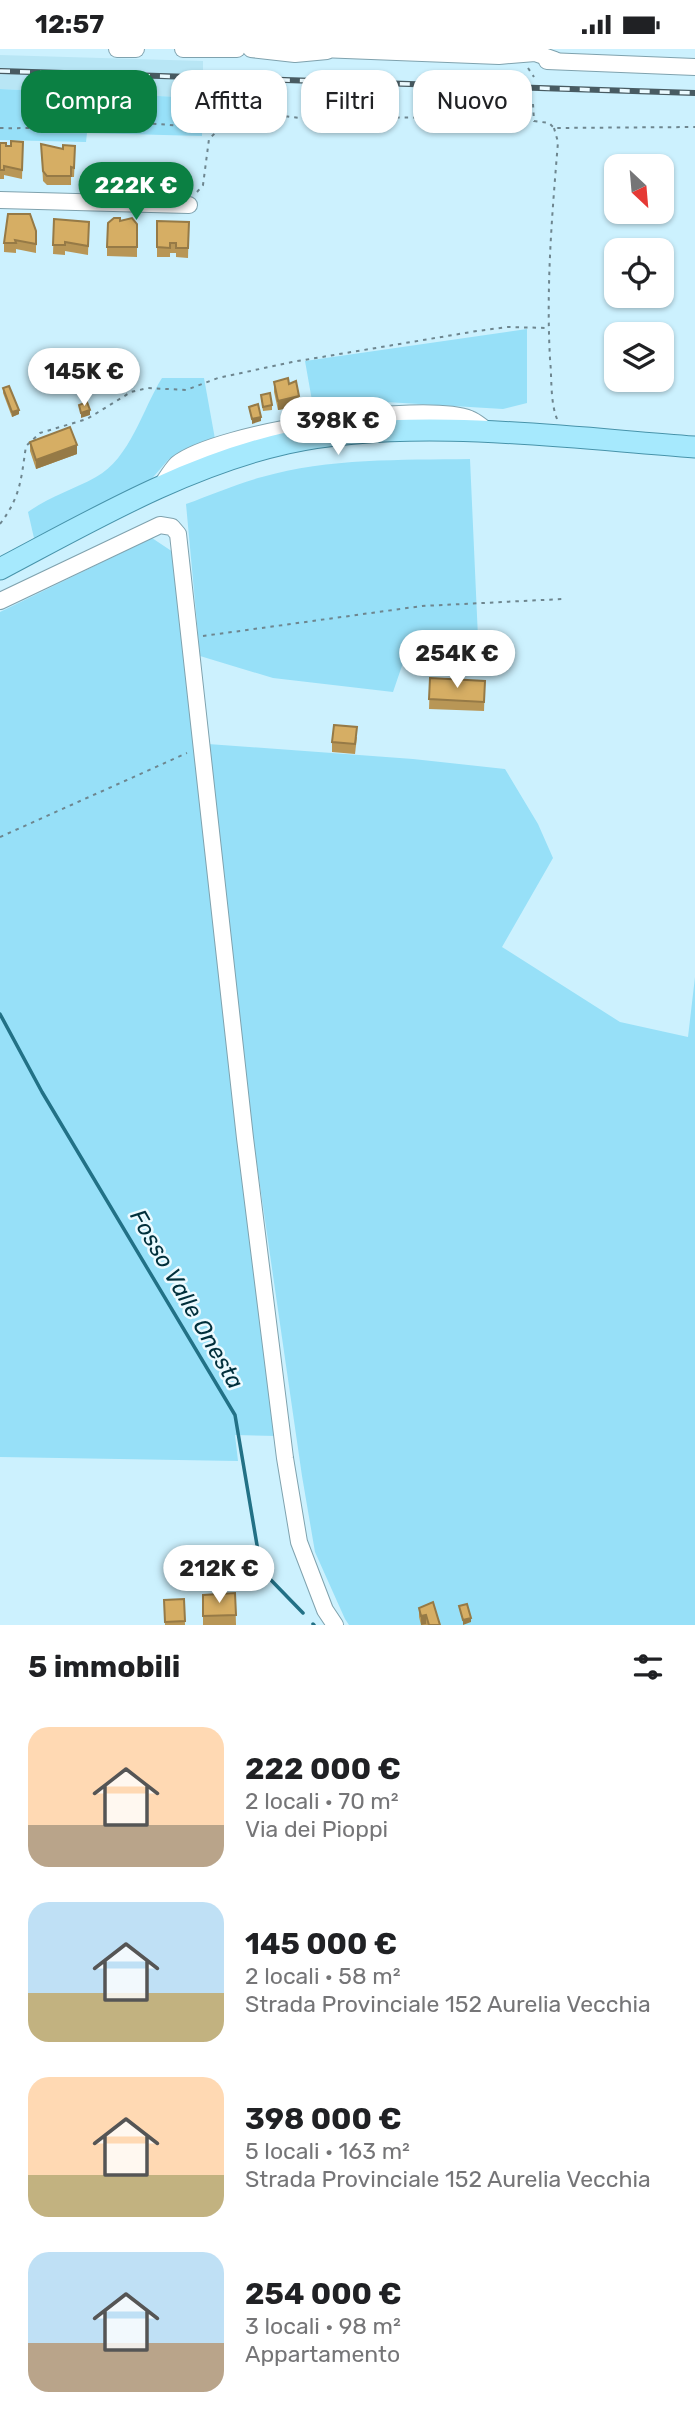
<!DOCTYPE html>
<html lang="it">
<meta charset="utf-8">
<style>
:root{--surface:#fff;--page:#f2f2f2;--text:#202124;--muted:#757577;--accent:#0b8043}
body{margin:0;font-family:Rubik,sans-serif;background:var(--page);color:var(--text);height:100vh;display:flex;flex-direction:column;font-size:26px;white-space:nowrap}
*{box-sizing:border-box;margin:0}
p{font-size:23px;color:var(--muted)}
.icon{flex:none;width:38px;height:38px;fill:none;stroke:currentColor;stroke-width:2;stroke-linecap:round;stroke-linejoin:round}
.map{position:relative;height:1576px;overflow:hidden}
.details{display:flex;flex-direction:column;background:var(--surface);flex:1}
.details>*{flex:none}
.guide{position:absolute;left:21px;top:21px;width:654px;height:63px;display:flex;gap:14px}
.needle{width:46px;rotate:154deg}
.controls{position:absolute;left:604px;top:105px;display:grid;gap:14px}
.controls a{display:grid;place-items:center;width:70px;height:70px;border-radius:14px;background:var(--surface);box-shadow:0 2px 5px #0004;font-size:35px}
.price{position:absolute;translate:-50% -60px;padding:0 16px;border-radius:24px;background:#fff;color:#222;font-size:23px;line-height:46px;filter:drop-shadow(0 2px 4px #0008)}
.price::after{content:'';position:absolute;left:50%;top:42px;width:21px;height:16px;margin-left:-10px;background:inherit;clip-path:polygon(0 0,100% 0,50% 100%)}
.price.on{background:var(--accent);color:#fff}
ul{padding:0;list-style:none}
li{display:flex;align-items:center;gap:21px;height:175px;padding:0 28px}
li span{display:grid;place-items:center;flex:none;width:196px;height:140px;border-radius:21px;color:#555}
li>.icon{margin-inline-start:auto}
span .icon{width:84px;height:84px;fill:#fffc;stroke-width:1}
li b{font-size:30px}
h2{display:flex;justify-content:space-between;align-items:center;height:84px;padding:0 28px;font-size:30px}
.tag{padding:0 24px;border-radius:21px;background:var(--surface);box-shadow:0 2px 5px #0004;font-size:24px;line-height:63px}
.tag.on{background:var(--accent);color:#fff}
.status{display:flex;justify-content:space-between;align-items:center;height:49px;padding:0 35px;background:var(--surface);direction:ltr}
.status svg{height:19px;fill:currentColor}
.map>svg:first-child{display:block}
</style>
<div class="status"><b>12:57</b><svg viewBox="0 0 49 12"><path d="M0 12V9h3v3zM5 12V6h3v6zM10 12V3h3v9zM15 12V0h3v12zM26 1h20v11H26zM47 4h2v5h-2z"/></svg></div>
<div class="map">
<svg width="695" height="1576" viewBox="0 0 695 1576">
<rect width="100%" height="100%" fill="#ccf1fe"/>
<path fill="#b8e6f5" d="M0,6L203,12V49L0,40Z"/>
<g fill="#97e0f8">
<path d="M0,40L203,49L202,87L87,84L86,93L0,91Z"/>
<path d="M527,280V354L503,360L386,353L314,363L305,312Z"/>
<path d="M162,329H204L215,390L168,411L148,434L34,489L28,463C50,447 73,441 96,428C130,410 143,359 162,329Z"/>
<path d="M470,410L479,611L406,605L393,643L273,629L200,607L186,455C211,446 236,435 262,428C329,409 401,411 470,410Z"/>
<path d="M152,489L173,503L277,1387L235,1386L238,1412L0,1408V563Z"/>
<path d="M208,695L413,710L505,720L538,775L553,809L502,898L620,973L688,988L695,928V1576H349L345,1570L315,1503L302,1427L253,1088Z"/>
</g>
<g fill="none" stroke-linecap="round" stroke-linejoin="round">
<g stroke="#227186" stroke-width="3.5">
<path d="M0,965L42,1043L235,1366L258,1502L269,1529L303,1564"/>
<path d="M313,1575L314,1576"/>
</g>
<g stroke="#7fa2ae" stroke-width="18">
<g id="minor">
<path d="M117,0H136"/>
<path d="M183,0H237"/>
<path d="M251,0L295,5L327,2"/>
<path d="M320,0L499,7L535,4L555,11"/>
<path d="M547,12L695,18"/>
<path d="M0,151L189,156"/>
<path d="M161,437C166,430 171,421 177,415C216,383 423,351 470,370C476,372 482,378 488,382"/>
<path d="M0,552L160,476L172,478L178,485L245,1089L285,1409L299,1493L325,1561L335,1576"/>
</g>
</g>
<g stroke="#4793aa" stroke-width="23">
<path id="major" d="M0,520C91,472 185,417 287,394C411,367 568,389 695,398"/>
</g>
<g stroke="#6e868f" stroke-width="2" stroke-dasharray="3.5 5" stroke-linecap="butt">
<path d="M528,19L534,28"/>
<path d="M533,55L534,72L549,74L554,79L695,78"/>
<path d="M0,79C70,81 142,65 211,83"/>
<path d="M554,79L558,93C552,166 546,237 550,310C552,329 550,352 557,370"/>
<path d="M197,143L203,136L209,90L239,61L299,69L532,68"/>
<path d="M0,475C21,447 21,430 26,397L40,384L87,370L131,343L148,339L186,341L218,329L292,313L477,282L508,278L549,279"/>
<path d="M203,587L422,557L563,550"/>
<path d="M0,788L187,704"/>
</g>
<use href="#minor" stroke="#fff" stroke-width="16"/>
<use href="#major" stroke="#a6e9fd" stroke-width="21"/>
<g stroke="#485b62" stroke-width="6">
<path id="rail" d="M0,22L695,44"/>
</g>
<use href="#rail" stroke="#ebfaff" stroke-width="3.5" stroke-dasharray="10" stroke-linecap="butt"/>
</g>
<g fill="#b89656">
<path d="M23,93L22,130L4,126V130H0V94L6,97H11Z"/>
<path d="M41,95L75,106L74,128H71V136H47L43,132Z"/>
<path d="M54,170L89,173L88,206L65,202V206L53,205Z"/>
<path d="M120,172L137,175V208L107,207V198Z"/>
<path d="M157,172L189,173L188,209L176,208V204H170V208H157Z"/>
<path d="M36,182V204L16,200V204L4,203V194Z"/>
<path d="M274,333L289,335L299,357L278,361L274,343Z"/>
<path d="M3,339L19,365L12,368L3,344Z"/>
<path d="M261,346L272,356V361L263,362Z"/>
<path d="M30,393L77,405L36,420L30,402Z"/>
<path d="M430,629L485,632L484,662L429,660Z"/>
<path d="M357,688L355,705L332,703V693Z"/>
<path d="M235,1544L236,1576H203V1546Z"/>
<path d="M184,1550L185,1576H165L164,1551Z"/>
<path d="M419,1559L440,1576H421L419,1568Z"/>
</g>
<g fill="#967a46">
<path d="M299,347V357L278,361V352Z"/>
<path d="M19,361V365L12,368V363Z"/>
<path d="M90,361V366L81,369V364Z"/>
<path d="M261,368V372L252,375V370Z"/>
<path d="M77,396V405L36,420V411Z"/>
<path d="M426,1566V1575L421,1576V1567Z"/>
<path d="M471,1569V1573L463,1576V1571Z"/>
</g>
<g fill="#d6ae64" stroke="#967a46" stroke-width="2">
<path d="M11,92L23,93L22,121L4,117V121H0V94H6V97H11Z"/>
<path d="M41,95L63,100V96L75,97L74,119L71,118V127H47L43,122Z"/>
<path d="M8,165H30L36,182V195L15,191L16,194H4Z"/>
<path d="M114,169H120V172L132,169L137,175V198H107L108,174Z"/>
<path d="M54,170L89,173L88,197L65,193V196H53Z"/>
<path d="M157,172L189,173L188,199H176V194H170V199L157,198Z"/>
<path d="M288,329L289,335L296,332L299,347L278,352L274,333Z"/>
<path d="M9,337L19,361L12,363L3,339Z"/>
<path d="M270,344L272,356L263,358L261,346Z"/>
<path d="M87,353L90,361L81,364L79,356Z"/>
<path d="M258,355L261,368L252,370L249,358Z"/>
<path d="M70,378L77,396L36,411L30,393Z"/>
<path d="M430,629L485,632L484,653L429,650Z"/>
<path d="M334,676L357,678L355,695L332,693Z"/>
<path d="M235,1544L236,1566L203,1567V1546Z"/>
<path d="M184,1550L185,1572L165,1573L164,1551Z"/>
<path d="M433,1553L440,1576H429L426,1566L421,1567L419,1559Z"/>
<path d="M467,1555L471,1569L463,1571L459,1557Z"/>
</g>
<g text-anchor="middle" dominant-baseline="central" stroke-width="5" stroke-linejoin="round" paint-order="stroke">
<g font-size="23" font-style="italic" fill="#002f3b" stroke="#ebfaff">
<text transform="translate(187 1250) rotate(60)">Fosso Valle Onesta</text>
</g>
</g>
</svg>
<div class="controls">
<a><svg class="needle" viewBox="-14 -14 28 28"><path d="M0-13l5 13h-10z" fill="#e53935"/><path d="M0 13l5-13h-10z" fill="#757577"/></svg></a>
<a><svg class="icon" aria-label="locate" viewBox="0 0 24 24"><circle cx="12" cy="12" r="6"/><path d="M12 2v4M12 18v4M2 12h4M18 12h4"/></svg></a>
<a><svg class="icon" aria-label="layers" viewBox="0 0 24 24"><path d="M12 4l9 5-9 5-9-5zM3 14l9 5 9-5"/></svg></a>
</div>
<b class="price on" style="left:136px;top:173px">222K €</b>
<b class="price" style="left:84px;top:359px">145K €</b>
<b class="price" style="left:338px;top:408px">398K €</b>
<b class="price" style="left:457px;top:641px">254K €</b>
<b class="price" style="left:219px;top:1556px">212K €</b>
<div class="guide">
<a class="tag on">Compra</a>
<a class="tag">Affitta</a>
<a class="tag">Filtri</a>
<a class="tag">Nuovo</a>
</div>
</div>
<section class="details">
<h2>5 immobili<svg class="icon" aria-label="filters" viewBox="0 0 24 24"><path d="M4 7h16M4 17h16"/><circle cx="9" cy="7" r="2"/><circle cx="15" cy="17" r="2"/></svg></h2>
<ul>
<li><span style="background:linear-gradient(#ffd9b3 70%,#b9a48a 0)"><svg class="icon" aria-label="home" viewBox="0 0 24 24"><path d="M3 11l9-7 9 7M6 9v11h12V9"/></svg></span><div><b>222 000 €</b><p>2 locali · 70 m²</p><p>Via dei Pioppi</p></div></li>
<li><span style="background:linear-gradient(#bfe0f5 65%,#c2b280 0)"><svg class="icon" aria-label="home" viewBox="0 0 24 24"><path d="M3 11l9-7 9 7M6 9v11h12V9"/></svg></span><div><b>145 000 €</b><p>2 locali · 58 m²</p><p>Strada Provinciale 152 Aurelia Vecchia</p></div></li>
<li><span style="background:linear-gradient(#ffd9b3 70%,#c2b280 0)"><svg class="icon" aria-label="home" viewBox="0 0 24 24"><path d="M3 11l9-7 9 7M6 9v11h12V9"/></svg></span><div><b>398 000 €</b><p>5 locali · 163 m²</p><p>Strada Provinciale 152 Aurelia Vecchia</p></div></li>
<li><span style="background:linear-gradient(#bfe0f5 65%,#b9a48a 0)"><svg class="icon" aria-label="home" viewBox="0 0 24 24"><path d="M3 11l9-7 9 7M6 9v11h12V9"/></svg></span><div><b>254 000 €</b><p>3 locali · 98 m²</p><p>Appartamento</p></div></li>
</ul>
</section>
